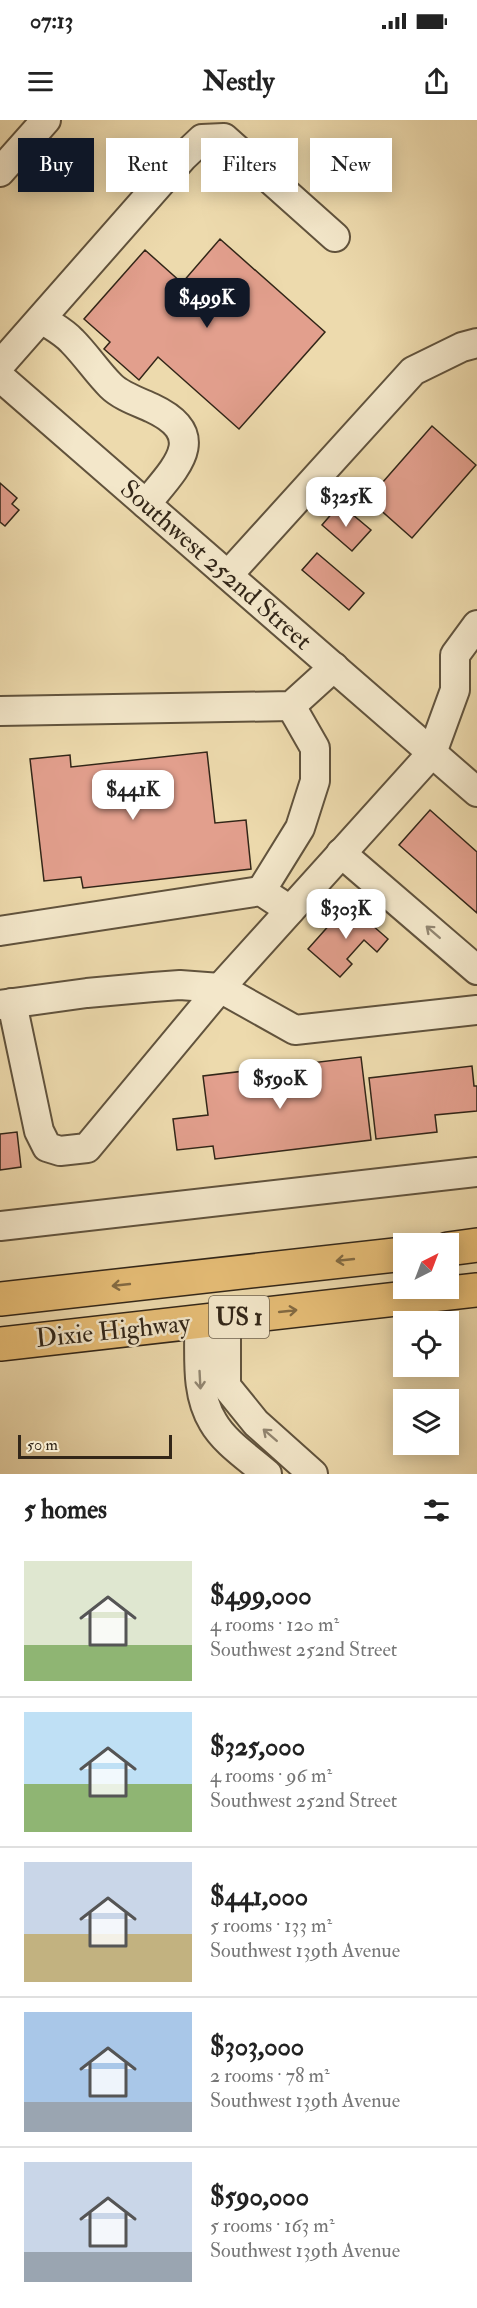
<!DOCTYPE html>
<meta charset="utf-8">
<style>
:root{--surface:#fff;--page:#f2f2f2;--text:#222;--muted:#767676;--line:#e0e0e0;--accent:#111827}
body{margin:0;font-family:"IM FELL Double Pica",serif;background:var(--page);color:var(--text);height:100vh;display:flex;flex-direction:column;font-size:22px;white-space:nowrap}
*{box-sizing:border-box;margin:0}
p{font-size:20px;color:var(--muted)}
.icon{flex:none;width:33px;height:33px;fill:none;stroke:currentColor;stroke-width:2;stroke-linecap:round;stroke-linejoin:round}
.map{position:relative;height:1354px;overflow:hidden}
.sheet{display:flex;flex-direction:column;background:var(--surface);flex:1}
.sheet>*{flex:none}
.banner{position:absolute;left:18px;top:18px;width:441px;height:54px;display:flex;gap:12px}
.needle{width:39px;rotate:42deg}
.buttons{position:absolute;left:393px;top:1113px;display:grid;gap:12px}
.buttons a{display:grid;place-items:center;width:66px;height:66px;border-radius:0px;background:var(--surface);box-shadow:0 3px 15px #0003;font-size:30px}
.scale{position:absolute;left:18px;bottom:15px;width:154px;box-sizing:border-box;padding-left:6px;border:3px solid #322618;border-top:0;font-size:16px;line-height:21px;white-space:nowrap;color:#322618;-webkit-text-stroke:4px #f3e7ca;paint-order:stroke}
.price{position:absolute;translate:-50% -51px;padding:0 14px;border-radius:12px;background:#fff;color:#222;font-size:20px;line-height:39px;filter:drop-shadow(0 2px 3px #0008)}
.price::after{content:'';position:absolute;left:50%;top:36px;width:18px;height:14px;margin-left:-9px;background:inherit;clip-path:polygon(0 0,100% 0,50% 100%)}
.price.selected{background:var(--accent);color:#fff}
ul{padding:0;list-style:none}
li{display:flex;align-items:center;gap:18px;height:150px;padding:0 24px}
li+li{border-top:2px solid var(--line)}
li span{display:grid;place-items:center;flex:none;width:168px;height:120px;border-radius:0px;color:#555}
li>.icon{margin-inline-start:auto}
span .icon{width:72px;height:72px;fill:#fffc;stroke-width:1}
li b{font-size:26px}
h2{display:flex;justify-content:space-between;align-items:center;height:72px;padding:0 24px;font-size:26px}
.pill{padding:0 21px;border-radius:0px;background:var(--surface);box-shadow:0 3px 15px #0003;font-size:21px;line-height:54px}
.pill.selected{background:var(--accent);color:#fff}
.status{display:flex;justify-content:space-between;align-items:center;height:42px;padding:0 30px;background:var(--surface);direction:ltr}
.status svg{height:16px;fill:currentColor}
header{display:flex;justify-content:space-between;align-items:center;height:78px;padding:0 24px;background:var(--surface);font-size:27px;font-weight:700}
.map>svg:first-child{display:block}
</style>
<div class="status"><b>07:13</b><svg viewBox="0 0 49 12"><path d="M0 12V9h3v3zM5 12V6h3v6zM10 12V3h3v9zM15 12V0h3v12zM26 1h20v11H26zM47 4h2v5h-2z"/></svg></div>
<header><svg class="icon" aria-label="menu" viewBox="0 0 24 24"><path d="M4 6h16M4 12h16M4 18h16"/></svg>Nestly<svg class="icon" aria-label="share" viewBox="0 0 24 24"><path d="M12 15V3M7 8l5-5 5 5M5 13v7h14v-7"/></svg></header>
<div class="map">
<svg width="477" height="1354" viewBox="0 0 477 1354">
<rect width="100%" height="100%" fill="#eddaad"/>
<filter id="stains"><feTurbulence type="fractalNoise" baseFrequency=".00333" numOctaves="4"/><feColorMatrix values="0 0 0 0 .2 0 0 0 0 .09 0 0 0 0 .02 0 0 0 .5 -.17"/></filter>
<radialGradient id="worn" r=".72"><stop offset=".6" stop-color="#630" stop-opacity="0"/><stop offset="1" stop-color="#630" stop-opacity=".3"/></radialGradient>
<g fill="#e29f8d" stroke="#322618" stroke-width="1.5">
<path d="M220,119L325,212L239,309L158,237L139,260L104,229L110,222L84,199L145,130L182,163Z"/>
<path d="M432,306L476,345L412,418L368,379Z"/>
<path d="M0,363L17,378L12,384L19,390L5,406L0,402Z"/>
<path d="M340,384L371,410L352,431L322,405Z"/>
<path d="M317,433L364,473L349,490L302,450Z"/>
<path d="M207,632L215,703L246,700L251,749L83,768L81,757L44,761L30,639L70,635L71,647Z"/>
<path d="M430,690L477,732V793L399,725Z"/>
<path d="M348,784L388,819L377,832L364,820L347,839L352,844L340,857L308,829Z"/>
<path d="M361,937L371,1020L215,1039L213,1026L177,1030L173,999L208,995L203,956Z"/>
<path d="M472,946L474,966H477V991L435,995L437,1012L376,1019L369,958Z"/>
<path d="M17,1012L21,1047L0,1050V1014Z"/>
</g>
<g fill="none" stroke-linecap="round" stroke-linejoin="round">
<g stroke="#61533d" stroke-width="32">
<g id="minor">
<path d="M0,52L46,0"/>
<path d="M42,199C52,206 64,212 72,221C86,235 97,252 111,266C121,276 139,282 152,288C212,316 174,349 146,384"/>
<path d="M0,245L183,37L202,19L224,18L335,117"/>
<path d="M0,257L477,672"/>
<path d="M228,455L413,251L462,227L477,223"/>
<path d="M0,591L291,586L334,547"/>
<path d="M341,733L477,850"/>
<path d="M261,771L300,708L315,661V628L291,586"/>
<path d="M0,811L261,771L290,790"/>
<path d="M12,883L39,1011L47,1027L60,1031L87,1028L220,868L432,633L455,570V535L477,505"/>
<path d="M0,885L87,873L153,867L180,865L220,868L295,910L477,890"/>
<path d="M0,1106L477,1052"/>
<path d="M226,1198V1266L256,1303L313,1354"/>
<path d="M199,1202C200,1235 195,1273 213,1302C225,1323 249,1338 267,1354"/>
</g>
</g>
<g stroke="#322618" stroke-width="36">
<g id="highway">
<path d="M448,1129L477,1125"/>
<path d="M0,1179L404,1134"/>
<path d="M0,1224L477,1170"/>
</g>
</g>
<use href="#minor" stroke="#f3e7ca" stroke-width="28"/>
<use href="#highway" stroke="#e6bd76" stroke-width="33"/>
</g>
<defs><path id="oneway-shaft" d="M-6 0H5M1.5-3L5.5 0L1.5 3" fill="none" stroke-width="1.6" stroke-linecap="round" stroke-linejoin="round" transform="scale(1.5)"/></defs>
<g stroke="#928671">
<use href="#oneway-shaft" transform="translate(433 812) rotate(-139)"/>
<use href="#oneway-shaft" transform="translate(200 1260) rotate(87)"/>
<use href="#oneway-shaft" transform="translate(270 1315) rotate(-139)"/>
</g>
<g stroke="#836a42">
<use href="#oneway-shaft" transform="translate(345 1140) rotate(174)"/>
<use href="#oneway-shaft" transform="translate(121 1165) rotate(174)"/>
<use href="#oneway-shaft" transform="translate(288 1191) rotate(-6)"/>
</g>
<g text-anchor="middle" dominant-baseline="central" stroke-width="5" stroke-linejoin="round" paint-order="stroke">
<rect fill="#f3e7ca" stroke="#6c604d" stroke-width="1.5" x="209" y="1176" width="60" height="42" rx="4.5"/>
<g font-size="24" font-weight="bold" fill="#322618">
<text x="239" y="1197">US 1</text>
</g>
<g font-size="26" fill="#322618" stroke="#f3e7ca">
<text transform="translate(216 445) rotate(41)">Southwest 252nd Street</text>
<text transform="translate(113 1211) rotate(-6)">Dixie Highway</text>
</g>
</g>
<rect width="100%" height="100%" filter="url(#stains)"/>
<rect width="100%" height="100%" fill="url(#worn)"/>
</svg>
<div class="buttons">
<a><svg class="needle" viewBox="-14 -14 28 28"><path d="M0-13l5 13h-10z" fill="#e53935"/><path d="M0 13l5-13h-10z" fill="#767676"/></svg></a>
<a><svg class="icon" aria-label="locate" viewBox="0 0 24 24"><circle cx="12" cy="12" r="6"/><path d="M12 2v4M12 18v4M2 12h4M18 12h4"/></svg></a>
<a><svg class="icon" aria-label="layers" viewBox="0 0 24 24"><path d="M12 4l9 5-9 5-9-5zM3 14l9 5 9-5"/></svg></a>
</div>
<div class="scale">50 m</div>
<b class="price selected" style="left:207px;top:209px">$499K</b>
<b class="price" style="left:346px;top:408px">$325K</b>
<b class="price" style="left:133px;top:701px">$441K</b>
<b class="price" style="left:346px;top:820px">$303K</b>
<b class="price" style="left:280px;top:990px">$590K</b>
<div class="banner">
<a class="pill selected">Buy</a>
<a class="pill">Rent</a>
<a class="pill">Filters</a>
<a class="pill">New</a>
</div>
</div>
<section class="sheet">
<h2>5 homes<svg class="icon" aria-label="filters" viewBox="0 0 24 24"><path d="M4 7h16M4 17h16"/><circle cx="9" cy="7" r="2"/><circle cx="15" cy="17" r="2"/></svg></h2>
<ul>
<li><span style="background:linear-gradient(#dfe7d0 70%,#8fb573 0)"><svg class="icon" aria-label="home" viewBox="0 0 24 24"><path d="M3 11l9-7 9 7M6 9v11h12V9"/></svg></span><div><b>$499,000</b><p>4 rooms · 120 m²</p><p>Southwest 252nd Street</p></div></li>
<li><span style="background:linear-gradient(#bfe0f5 60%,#8fb573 0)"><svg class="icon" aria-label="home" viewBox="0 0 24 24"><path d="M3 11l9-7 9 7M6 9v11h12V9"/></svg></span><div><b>$325,000</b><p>4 rooms · 96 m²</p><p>Southwest 252nd Street</p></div></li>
<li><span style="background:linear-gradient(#c9d6e8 60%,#c2b280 0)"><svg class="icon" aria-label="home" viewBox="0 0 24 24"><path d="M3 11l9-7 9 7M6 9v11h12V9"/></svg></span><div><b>$441,000</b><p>5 rooms · 133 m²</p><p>Southwest 139th Avenue</p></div></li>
<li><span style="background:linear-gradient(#a9c7e8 75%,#9aa5b1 0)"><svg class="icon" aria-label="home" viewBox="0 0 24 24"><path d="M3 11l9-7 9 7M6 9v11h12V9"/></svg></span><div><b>$303,000</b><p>2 rooms · 78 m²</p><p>Southwest 139th Avenue</p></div></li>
<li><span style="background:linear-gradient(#c9d6e8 75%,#9aa5b1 0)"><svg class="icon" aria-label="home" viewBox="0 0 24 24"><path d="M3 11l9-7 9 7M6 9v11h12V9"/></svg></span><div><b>$590,000</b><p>5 rooms · 163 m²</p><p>Southwest 139th Avenue</p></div></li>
</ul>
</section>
